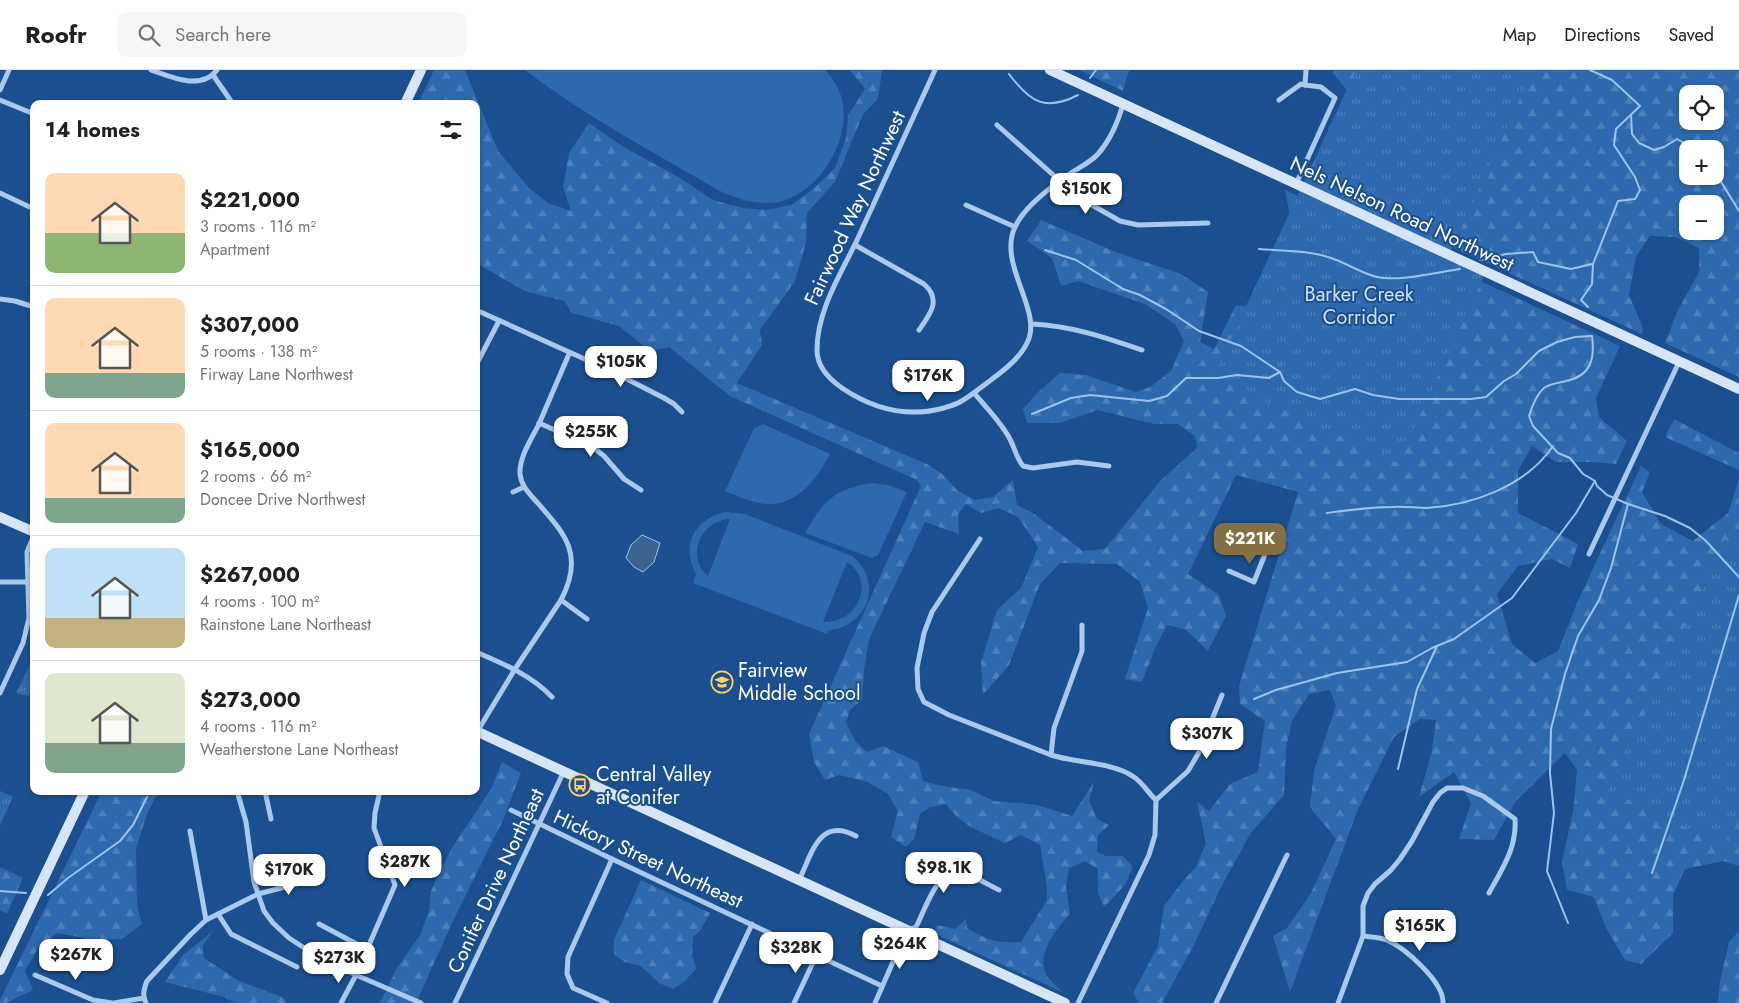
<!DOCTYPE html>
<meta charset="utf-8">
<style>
:root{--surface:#fff;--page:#f6f6f6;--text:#202124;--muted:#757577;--line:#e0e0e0;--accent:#847042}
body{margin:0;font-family:Jost,sans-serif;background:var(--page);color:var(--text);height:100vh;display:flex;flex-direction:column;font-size:19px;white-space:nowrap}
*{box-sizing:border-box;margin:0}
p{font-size:16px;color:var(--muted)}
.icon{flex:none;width:28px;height:28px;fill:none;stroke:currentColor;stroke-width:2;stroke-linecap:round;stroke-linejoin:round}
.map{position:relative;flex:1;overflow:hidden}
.drawer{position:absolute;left:30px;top:30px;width:450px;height:695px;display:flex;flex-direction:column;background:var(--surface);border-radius:10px;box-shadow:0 1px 4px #0004}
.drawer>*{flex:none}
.buttons{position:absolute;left:1679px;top:15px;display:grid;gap:10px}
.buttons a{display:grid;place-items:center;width:45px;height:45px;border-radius:10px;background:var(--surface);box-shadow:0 1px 4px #0004;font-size:25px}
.price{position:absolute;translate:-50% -42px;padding:0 11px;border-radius:10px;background:#fff;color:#222;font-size:16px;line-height:32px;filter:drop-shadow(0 1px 2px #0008)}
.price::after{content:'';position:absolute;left:50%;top:30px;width:15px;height:11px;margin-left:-8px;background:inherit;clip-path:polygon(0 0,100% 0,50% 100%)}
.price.active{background:var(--accent);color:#fff}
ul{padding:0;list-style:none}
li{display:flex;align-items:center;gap:15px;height:125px;padding:0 15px}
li+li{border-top:1px solid var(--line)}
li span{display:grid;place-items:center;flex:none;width:140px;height:100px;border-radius:10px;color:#555}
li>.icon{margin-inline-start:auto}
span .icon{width:60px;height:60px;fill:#fffc;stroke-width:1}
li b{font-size:21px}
h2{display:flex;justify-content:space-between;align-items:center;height:60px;padding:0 15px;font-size:21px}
header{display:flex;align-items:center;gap:30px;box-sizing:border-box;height:70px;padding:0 25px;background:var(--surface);border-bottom:1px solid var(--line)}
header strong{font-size:24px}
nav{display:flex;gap:28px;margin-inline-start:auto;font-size:18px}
.search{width:350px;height:45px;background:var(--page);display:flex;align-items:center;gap:12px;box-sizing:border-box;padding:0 18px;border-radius:10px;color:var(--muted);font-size:19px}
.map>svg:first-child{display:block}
</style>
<header>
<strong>Roofr</strong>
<div class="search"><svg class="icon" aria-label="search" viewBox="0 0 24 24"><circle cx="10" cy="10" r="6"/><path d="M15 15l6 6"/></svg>Search here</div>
<nav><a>Map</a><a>Directions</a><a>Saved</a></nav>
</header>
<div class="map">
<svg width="1739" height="933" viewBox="0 0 1739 933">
<defs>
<pattern id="forest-firs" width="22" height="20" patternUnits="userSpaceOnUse" patternTransform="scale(1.25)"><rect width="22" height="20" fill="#2e69ad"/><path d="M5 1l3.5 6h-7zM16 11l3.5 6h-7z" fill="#4d80b9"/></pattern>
<pattern id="park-tufts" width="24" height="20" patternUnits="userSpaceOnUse" patternTransform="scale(1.25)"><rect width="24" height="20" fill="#2e69ad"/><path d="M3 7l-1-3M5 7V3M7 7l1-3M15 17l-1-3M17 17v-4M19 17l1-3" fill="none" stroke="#4d80b9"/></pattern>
</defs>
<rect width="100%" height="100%" fill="#1b4f8f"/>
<g fill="url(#forest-firs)" fill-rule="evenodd">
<path d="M434,0H465L498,81L529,118L548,133L571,141L563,117L569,83L589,53L622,76L680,108L713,130L743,138L766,140L791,135L812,120L835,98L846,68L848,45L865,19L850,0H882L878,29L863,44L835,112L807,143L806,173L795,211L760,260L762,275L737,313L929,395L942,404L958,421L975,430L993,427L1013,410L1017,435L1033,443L1083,481L1105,479L1161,410L1197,378L1195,366L1178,354H1154L1098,340L1060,353H1027L1023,339L1037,323L1060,303L1086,305L1136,322L1150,317L1171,301L1184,271L1175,254L1145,234L1078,211L1061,216L1052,188L1027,171L1041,150L1118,183L1181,204L1208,222L1200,272L1214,279L1236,235L1261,239L1294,169L1285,120L1620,276L1596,328L1599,347L1627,371L1616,394L1595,392H1556L1532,376L1518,401V443L1578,474L1570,498L1552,489L1518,496L1497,524L1512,574L1535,593L1558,581L1577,533L1641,396L1650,402L1642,422L1661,454L1693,471L1728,443L1739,410V796L1723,791L1685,799L1673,825V863L1641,894L1625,890L1606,858L1594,827L1567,820L1562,792L1574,736L1577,700L1565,683L1515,732L1494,770L1459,769L1471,733L1454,702L1419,727L1432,681L1436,650L1420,649L1394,667L1358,739L1290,922L1273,866L1287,858L1311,823L1336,769L1310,737L1314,701L1336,636L1330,620L1309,624L1292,651L1286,678L1284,725L1250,764L1219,821L1195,873L1162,933H1139L1133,923L1158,876L1164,836L1183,811L1196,797L1206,773L1197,732L1209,741L1230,714L1258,702L1265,651L1240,634L1239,616L1298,422L1236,405L1188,504L1219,525L1226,546L1208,581L1186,560L1167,555L1156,576L1142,612L1125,609L1148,538L1140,512L1117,494L1060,493L1040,514L1009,595L983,625L981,592L997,540L1021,518L1038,477L1018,447L999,438L981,443L966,434L958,445L959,464L925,452L869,569L864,600L862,630L850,640L846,652L855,671L867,682L883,676L918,692L923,711L942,716L971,720L994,731L1037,735L1072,746L1094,712L1089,731L1097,749L1109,755L1098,765L1097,782L1106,786H1123L1133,797L1125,815L1104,837L1098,823V799L1085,791L1069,798L1066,817L1070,844C1057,858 1036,883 1046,904C1049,910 1058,917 1062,922L933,863L937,855L955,859L966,849L967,858C989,871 996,873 1021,872L1047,830V817L1040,775L1021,765L1005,773C979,760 964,758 946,734L930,737L920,744L914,769L906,777L891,767L898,741L888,724L868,712L839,705L825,710L814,692L809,664L921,416L917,410L730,326L669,277L650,281L619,256L572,243L564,231L525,221L476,193V34H418Z"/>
<path d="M1079,0H1129L1123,21Z"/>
<path d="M1334,0H1739V307L1665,273L1677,242L1699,202V178L1675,167L1650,166L1636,187L1629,225L1643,258L1642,264L1360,135L1351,25L1332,2ZM1688,24H1715V51H1688ZM1688,79H1715V106H1688ZM1688,134H1715V161H1688Z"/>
<path d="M1674,349L1739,383V400L1665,367Z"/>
<path d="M502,692L521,703L503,750L453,851L416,933H380L397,898L420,865L429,841L431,821L439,803L452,778L491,719Z"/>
<path d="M102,721H167L156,726L147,744L136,779L137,836L142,854L122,869L94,870L57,863L38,878L25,901L33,920L6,933H0V930Z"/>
<path d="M0,797L23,808L7,844L0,840Z"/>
<path d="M641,810L710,843L700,861L693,867L692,885L696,899L684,912L673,919L659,913L641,896L625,892L614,885V870Z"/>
<path d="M213,861L203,875L204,888L239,911L282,927L287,933H235L224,927L165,912L183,885Z"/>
<path d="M1739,861V933H1718L1720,911L1729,872Z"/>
</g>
<g fill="url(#park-tufts)">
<path d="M1356,0H1533L1449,185L1486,202L1398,393L1213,307Z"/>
<path d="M1725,469L1739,479V749L1726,776L1608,721Z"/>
<path d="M34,586V614L28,626L16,623Z"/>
<path d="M0,721L13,727L0,755Z"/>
</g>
<g fill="#2e69ad" fill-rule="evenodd">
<path d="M525,0H825C831,6 837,15 840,23C855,63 823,120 782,131C761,137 737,129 718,120C655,83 583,45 525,0Z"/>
<path d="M763,354L830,384C818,408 797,436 766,434C752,433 737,426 725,421L754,358Z"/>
<path d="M871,413L888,415L907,422L878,485L872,488L805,463C824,430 833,420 871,413Z"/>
<path d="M725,442L745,444L852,486C884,511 868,557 829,560L827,564L693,513L696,504C680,475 695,449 725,442ZM730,449L708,506C685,486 701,450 730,449ZM847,492C877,512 857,554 823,552Z"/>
</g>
<path fill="#3c6290" stroke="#9cc4f0" d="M642,465L660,473L654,492L643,502L634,497L626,488L631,475Z"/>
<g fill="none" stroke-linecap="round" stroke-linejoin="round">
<g stroke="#9cc4f0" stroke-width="2">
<path d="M1009,4C1030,32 1045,42 1078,25"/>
<path d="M1090,8L1096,0"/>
<path d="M1631,45L1632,64L1639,73L1654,80L1664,77L1677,69L1695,79"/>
<path d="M1715,102L1739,141"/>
<path d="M1259,179C1283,181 1309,180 1331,188C1347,193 1360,203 1377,207C1398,212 1438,202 1460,199"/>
<path d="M1045,180L1076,190L1123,219L1140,225L1166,239L1199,261L1241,276L1280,302L1284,311L1297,322L1320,329L1355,319L1373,325L1399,329H1471L1486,327L1504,311L1516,304L1539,281L1557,272L1575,267L1592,266C1595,289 1591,306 1566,311C1559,313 1551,313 1544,318C1536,325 1532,336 1529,346L1533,356L1558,383L1570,388L1583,404L1595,411L1597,416L1607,425L1628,434L1665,446L1690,458L1705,470L1739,507"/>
<path d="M1480,190L1506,184L1533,182L1538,192L1571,199L1592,194"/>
<path d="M1588,237L1581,230L1592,214L1593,194L1618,131L1635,129L1640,120L1635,107L1614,75L1616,59L1640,36L1612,10L1590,0"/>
<path d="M1032,344L1071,328L1090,325L1149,331L1167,326L1186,308H1218L1237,305L1269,308L1280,302"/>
<path d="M1327,443C1349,440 1370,437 1392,437C1404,436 1415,438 1427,438C1473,435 1526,416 1553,376"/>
<path d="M1254,629L1276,620L1337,603L1407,592L1432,578L1454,569L1512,528L1576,443L1595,411"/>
<path d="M1398,699L1417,619L1437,576"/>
<path d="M1652,803L1684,710L1739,525"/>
<path d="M0,821L26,823"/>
<path d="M48,825L68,808L120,771L133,755L147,727"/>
<path d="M1568,853L1547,801L1554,743L1550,703L1551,659L1565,604L1578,566L1599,530L1611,498L1628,434"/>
</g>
<g stroke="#a9c9ee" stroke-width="5">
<path d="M151,0C171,7 201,21 217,0"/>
<path d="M935,0C909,56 884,112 858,168C841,204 817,240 817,280C817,297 829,309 842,318C873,339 907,348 944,338C949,336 955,335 960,332C971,326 981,317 991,310C1004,300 1020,288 1027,273C1044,241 997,195 1015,157C1025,135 1055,114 1074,101C1082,96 1092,91 1098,84C1111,69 1118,52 1123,34"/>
<path d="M213,5L233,34"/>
<path d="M0,20L9,0"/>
<path d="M0,30L34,44"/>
<path d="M1279,30L1301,14L1305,15"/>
<path d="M997,55L1078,127L1120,151L1138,155L1208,153"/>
<path d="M1296,114L1335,28L1321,17L1305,15L1306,0"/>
<path d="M0,123L34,139"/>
<path d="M966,135L1015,157"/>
<path d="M855,175L924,214C942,230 930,244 919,260"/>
<path d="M0,229L15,231L34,237"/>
<path d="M476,240L609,300L664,328L674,334L682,342"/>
<path d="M1032,254C1072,256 1104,267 1142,280"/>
<path d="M476,295L499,251"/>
<path d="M974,323C985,336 998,349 1007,364C1014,374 1015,386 1023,396L1033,398L1077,392L1109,396"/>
<path d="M539,353L593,377L604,386L624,409L641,420"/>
<path d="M513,422L524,417"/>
<path d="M980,469L932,542L924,563L917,598L918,619L924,632L949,645L1051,685C1076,693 1113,692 1134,707C1143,713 1148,723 1156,730L1155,765L1149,785L1078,933"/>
<path d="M1589,484L1679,292"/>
<path d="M1229,501L1254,512L1267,479"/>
<path d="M0,512H28"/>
<path d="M561,530L587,549"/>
<path d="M476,582C504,594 531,605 552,627"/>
<path d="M0,623L23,573L29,548L27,482L34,465"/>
<path d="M477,662L515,599L561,530C585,484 565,464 535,430C528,422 521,415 520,404C519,387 532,368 539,354C549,331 559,307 569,284"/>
<path d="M1051,685L1054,658L1082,581V555"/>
<path d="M237,721L246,752L254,812L264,841L273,853L289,868L312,883L356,905L421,933"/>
<path d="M265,721L271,749"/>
<path d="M1156,730L1188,701L1198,684L1222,625"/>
<path d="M511,740L612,789L882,916"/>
<path d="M190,761L206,850"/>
<path d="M799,810C812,784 819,746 856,766"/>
<path d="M218,844L231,864L297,897"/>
<path d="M319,854L366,879"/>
<path d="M1363,866C1371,867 1380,867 1387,870C1405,878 1444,912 1443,933"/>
<path d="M35,905L93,930L112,933"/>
<path d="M114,933L144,928"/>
<path d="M146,933C142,925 144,919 147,911L191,864L206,850L258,824L315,809"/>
<path d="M341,933L356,905L395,815L374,758L375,743L380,721"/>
<path d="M455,933L564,701"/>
<path d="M607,933L573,918L567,904L568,887L612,789"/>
<path d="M715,933L752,854"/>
<path d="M794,933L817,884"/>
<path d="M875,933L907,860L916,857C923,844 936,805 952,803C967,800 986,814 999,820"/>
<path d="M1216,933L1287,785"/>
<path d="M1338,933L1363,866V836L1368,823L1375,814L1391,800L1400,789L1412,771L1433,732L1440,723L1447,718H1463L1483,726L1515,749C1517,778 1502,799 1489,823"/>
</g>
<g stroke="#d6e6fa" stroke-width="10">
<path d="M1050,0L1739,319"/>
<path d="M405,34L421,0"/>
<path d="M0,447L34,462"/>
<path d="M476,661L1065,933"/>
<path d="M0,900L85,721"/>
</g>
</g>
<defs>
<g id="school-ring" transform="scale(1.125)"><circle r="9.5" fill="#1b4f8f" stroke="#ffd166" stroke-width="1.5"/><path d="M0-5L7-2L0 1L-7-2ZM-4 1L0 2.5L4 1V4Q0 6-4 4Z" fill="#ffd166"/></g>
<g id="bus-ring" transform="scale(1.125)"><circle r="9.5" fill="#1b4f8f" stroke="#ffd166" stroke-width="1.5"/><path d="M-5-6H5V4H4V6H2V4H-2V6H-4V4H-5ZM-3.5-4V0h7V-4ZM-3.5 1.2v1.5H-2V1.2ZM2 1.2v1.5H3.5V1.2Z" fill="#ffd166"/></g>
</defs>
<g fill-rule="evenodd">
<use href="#school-ring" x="722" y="612"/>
<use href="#bus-ring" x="580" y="715"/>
</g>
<g text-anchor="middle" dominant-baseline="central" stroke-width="4" stroke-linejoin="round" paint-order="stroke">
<g font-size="20" fill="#fff" stroke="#1b4f8f">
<text transform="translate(855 138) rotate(-65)">Fairwood Way Northwest</text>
<text transform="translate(1402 144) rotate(25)">Nels Nelson Road Northwest</text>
<text transform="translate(648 789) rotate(25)">Hickory Street Northeast</text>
<text transform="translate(496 811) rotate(-65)">Conifer Drive Northeast</text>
</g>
<g font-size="20" fill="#cfe3fa" stroke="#1b4f8f">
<text x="1359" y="224">Barker Creek<tspan x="1359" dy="23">Corridor</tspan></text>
</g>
<g font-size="20" fill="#fff" stroke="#1b4f8f" text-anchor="start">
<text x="738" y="600">Fairview<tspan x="738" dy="23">Middle School</tspan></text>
<text x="596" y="704">Central Valley<tspan x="596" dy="23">at Conifer</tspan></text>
</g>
</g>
</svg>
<div class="buttons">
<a><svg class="icon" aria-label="locate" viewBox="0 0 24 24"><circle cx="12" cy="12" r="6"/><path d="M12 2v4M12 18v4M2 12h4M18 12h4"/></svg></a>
<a>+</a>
<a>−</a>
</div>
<b class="price" style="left:1086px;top:145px">$150K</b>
<b class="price" style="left:621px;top:318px">$105K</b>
<b class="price" style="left:928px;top:332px">$176K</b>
<b class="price" style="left:591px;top:388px">$255K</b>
<b class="price active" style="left:1250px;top:495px">$221K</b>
<b class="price" style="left:1207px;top:690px">$307K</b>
<b class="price" style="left:405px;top:818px">$287K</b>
<b class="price" style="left:944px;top:824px">$98.1K</b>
<b class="price" style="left:289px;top:826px">$170K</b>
<b class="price" style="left:1420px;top:882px">$165K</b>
<b class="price" style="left:900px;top:900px">$264K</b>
<b class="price" style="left:796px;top:904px">$328K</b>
<b class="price" style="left:76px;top:911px">$267K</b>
<b class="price" style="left:339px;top:914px">$273K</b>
<section class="drawer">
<h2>14 homes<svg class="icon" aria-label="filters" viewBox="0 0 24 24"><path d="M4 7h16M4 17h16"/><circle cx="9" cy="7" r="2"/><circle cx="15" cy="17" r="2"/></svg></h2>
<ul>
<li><span style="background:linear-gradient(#ffd9b3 60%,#8fb573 0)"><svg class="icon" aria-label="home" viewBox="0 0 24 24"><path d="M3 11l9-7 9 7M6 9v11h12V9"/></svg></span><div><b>$221,000</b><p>3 rooms · 116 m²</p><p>Apartment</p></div></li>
<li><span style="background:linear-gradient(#ffd9b3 75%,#7fa58c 0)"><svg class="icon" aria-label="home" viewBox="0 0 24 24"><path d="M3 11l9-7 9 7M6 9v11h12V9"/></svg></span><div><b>$307,000</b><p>5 rooms · 138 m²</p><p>Firway Lane Northwest</p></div></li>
<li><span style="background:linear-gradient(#ffd9b3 75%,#7fa58c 0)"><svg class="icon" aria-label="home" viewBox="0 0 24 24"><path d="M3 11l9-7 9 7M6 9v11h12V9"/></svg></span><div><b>$165,000</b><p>2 rooms · 66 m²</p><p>Doncee Drive Northwest</p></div></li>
<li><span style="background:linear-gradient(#bfe0f5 70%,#c2b280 0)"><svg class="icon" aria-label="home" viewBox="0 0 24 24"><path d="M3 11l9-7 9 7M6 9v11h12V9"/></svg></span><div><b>$267,000</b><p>4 rooms · 100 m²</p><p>Rainstone Lane Northeast</p></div></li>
<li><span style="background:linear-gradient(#dfe7d0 70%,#7fa58c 0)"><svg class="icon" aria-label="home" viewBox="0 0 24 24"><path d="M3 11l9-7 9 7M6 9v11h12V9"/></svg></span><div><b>$273,000</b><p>4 rooms · 116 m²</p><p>Weatherstone Lane Northeast</p></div></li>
</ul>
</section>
</div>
